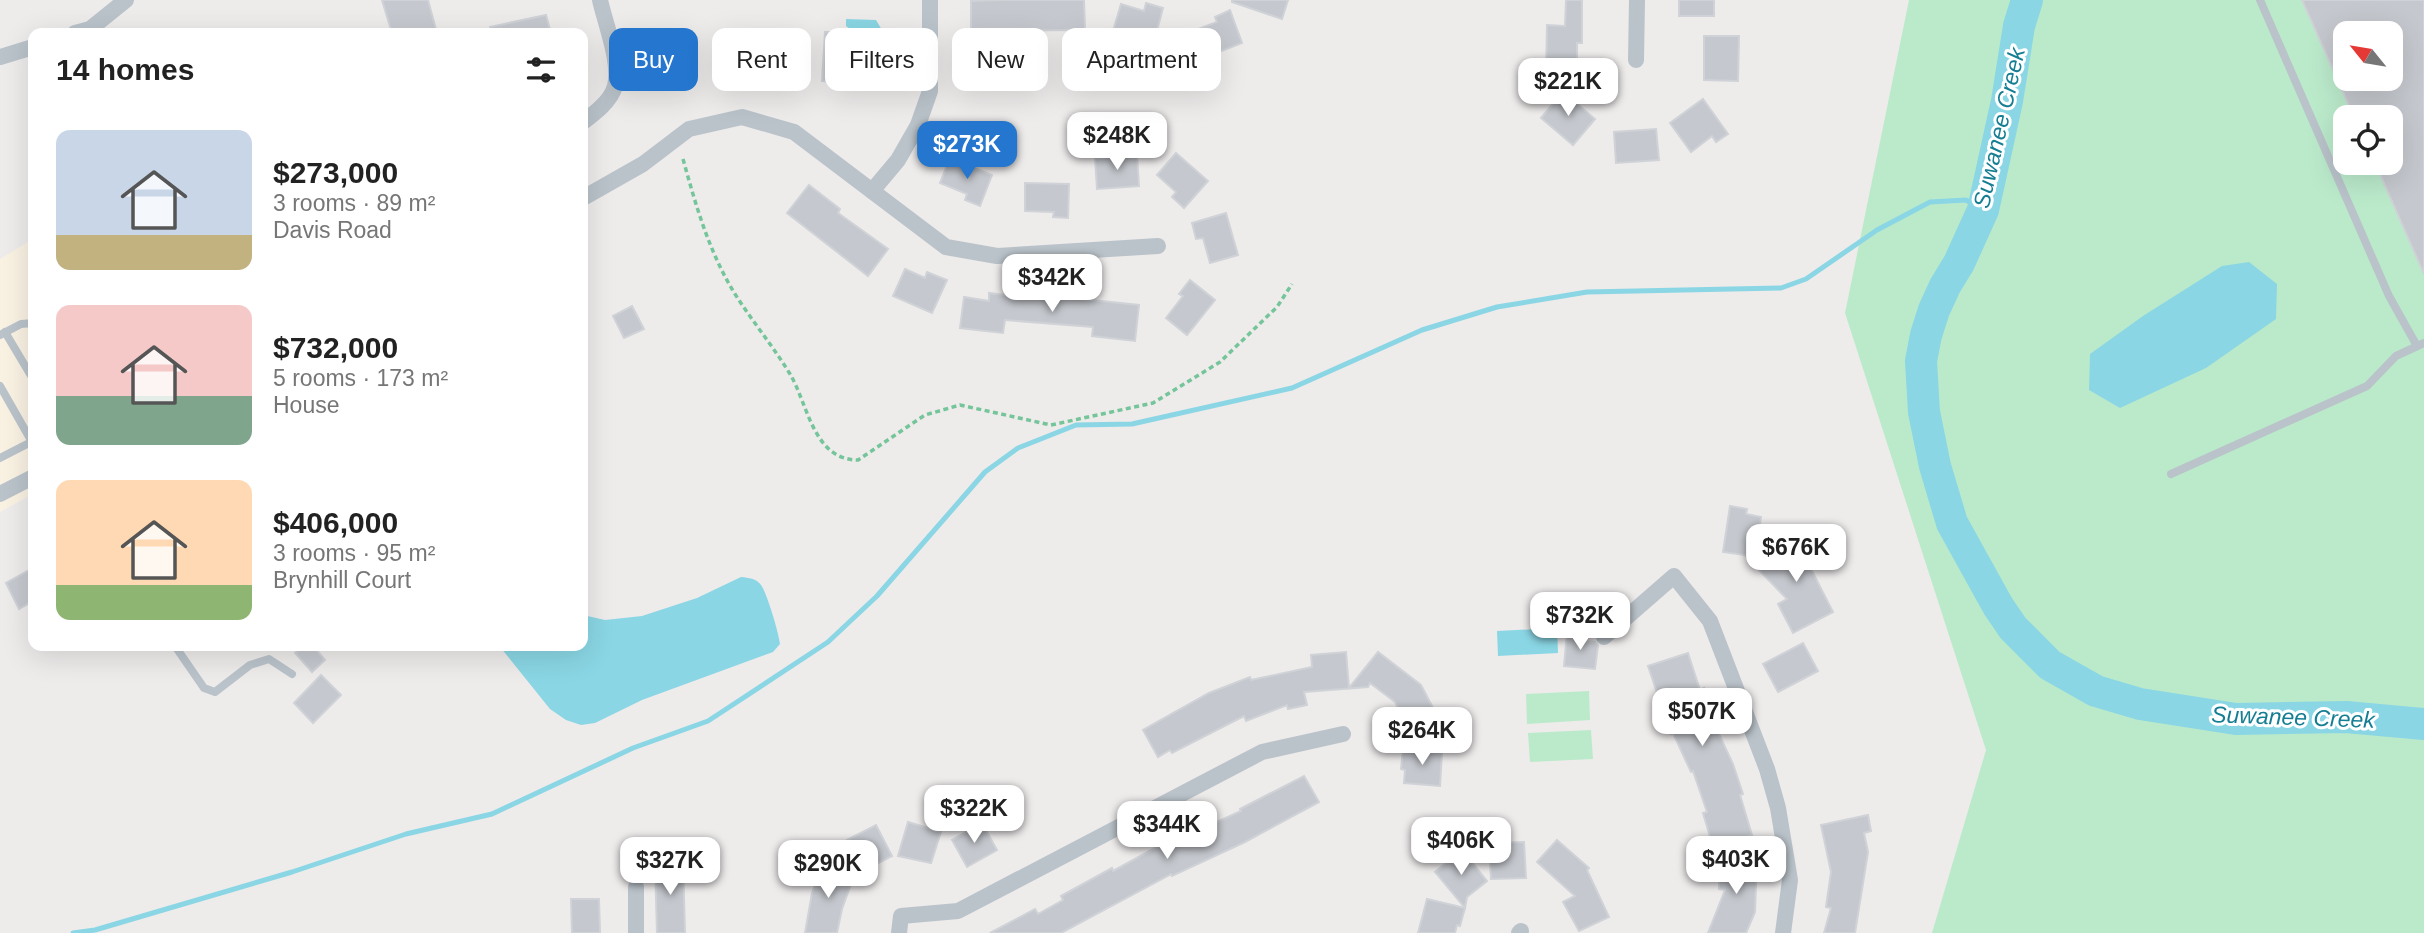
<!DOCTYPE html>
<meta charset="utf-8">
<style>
:root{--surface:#fff;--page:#f2f2f2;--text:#222;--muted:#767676;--accent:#2476ce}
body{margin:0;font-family:Arial,sans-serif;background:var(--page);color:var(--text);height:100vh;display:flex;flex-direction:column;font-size:26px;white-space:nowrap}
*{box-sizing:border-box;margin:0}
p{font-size:23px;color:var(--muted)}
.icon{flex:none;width:38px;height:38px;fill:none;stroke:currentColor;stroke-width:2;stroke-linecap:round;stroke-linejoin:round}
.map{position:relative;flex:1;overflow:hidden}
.details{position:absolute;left:28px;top:28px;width:560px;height:623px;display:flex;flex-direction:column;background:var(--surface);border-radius:14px;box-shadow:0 7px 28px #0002}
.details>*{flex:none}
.top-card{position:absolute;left:609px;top:28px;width:665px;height:63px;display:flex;gap:14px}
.needle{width:46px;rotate:300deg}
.buttons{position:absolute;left:2333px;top:21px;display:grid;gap:14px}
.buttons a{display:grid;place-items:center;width:70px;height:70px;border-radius:14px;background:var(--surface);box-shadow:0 7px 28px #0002;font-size:35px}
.price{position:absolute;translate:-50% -60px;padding:0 16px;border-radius:14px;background:#fff;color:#222;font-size:23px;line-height:46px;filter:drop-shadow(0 2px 4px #0008)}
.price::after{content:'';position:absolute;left:50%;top:42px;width:21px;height:16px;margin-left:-10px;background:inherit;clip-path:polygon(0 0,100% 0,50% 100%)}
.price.current{background:var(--accent);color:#fff}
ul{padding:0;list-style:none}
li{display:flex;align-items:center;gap:21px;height:175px;padding:0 28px}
li span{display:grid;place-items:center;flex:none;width:196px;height:140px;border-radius:14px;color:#555}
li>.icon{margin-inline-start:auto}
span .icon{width:84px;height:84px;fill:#fffc;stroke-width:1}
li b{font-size:30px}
h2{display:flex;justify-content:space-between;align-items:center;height:84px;padding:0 28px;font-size:30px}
.tag{padding:0 24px;border-radius:14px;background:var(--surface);box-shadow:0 7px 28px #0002;font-size:24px;line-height:63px}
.tag.current{background:var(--accent);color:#fff}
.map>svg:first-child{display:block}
</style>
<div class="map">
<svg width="2424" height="933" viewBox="0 0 2424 933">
<rect width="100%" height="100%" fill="#eeebeb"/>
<path fill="#f9f2e3" d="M33,239V494L0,512V259Z"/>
<g fill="#bbeacb" fill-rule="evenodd">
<path d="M1909,0H2424V933H1932L1986,750L1845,313ZM2345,33H2390V79H2345ZM2345,117H2390V163H2345Z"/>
<path d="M1589,691L1590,720L1527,724L1526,694Z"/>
<path d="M1591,730L1593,759L1530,762L1528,733Z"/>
</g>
<g fill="#8ad6e4">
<path d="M846,19L876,20L882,30L879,41L870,45V73L874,76V84L849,82L850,29L846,26Z"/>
<path d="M2249,262L2277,284L2276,319L2206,368L2120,408L2089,390L2090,354L2143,316L2222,266Z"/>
<path d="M741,577C749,578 756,578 761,585C767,593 779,634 780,644L773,652L642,700L595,723L581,725L566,720L550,709L501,648V646H583V615L605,620L642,616L697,598Z"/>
<path d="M1557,628L1558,653L1498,656L1497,631Z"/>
</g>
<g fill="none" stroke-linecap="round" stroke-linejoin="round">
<path stroke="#8ad6e4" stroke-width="5" d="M73,933L95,930L292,872L406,834L492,814L633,748L708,721L828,642L877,596L985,472L1018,448L1076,425L1132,424L1292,388L1422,330L1497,307L1587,292L1781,288L1806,279L1877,230L1930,202L1966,200L1983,210"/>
<path stroke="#8ad6e4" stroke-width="32" d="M2027,0L2019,26L2007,101L1983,210L1959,263L1945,286L1934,310L1926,335L1921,361L1924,412L1935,466L1952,523L1998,606L2013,628L2050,665L2096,691L2140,704L2236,719L2346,717L2424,724"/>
</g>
<g fill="#c5c8ce" stroke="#cfd2d6" stroke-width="2" fill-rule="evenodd">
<path d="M382,0H428L437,33H392Z"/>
<path d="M1002,0H1084L1085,30L971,31V1Z"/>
<path d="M1232,0H1288L1282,19L1232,2Z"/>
<path d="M1566,0H1582V43H1577V72H1546L1547,25L1565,26Z"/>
<rect x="1679" y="0" width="35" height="16"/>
<path d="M2302,0H2424V274L2375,163H2390V117H2354ZM2345,33H2390V79H2345Z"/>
<path d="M1146,3L1163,8L1154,42L1113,31L1121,4L1144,11Z"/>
<path d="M1230,10L1242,43L1201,59L1190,32L1217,22L1215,17Z"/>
<path d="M546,15L551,33H491L490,27Z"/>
<path d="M825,32H844L841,82L822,81Z"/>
<path d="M1704,36H1739L1738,81L1704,80Z"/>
<path d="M1563,92L1595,119L1573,145L1541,118Z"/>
<path d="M1703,99L1728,134L1716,142L1712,136L1691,152L1670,123Z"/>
<path d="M1656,129L1659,160L1616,163L1614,132Z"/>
<path d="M1176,153L1208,181L1184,208L1172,197L1176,192L1157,175Z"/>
<path d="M1137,155L1139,186L1097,189L1095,158Z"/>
<path d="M950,158L992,175L980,206L965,200L967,194L940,183Z"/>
<path d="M1025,183L1069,184L1068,218L1053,217L1054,212L1025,211Z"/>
<path d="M809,185L840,209L838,213L888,249L868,276L787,213Z"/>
<path d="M1226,213L1238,255L1210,263L1203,238L1196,239L1192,223Z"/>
<path d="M905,269L925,278L927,272L947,280L932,313L893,296Z"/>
<path d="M1190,280L1215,300L1187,335L1166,318L1183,296L1179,294Z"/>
<path d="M1053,290L1073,291L1072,298L1139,305L1135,341L1092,336L1093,327L1005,320L1003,333L960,328L964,297L989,301V293L1028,298V292L1053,294Z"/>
<path d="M632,306L644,329L624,338L613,316Z"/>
<path d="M1730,506L1747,509L1746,514L1761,517L1754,564L1745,555L1723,552Z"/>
<path d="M1792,534L1814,558L1808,563L1833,612L1793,633L1778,604L1787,599L1757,568Z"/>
<path d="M33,568V601L19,609L6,583Z"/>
<path d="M1567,633L1584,635L1583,641L1595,642L1598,645L1595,669L1564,666Z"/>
<path d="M1803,643L1818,671L1778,692L1763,664Z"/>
<path d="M304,646H313L325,660L312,672L295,653Z"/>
<path d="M1346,652L1349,688L1378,652L1421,685L1443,727L1412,745L1404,730L1408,728L1395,702L1370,683L1368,687L1304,692L1307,705L1288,709L1287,705L1246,721L1244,716L1172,753L1170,750L1158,757L1143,730L1209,693L1250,677L1251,680L1312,667L1311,655Z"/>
<path d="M1688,653L1700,690L1704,688L1718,732L1733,764L1743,794L1740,795L1752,835L1713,847L1703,813L1707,812L1693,771L1691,772L1673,733L1671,734L1648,666Z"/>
<path d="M321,675L341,695L313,723L294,703Z"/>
<path d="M1403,749L1442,752L1440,786L1404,783L1405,770L1401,769Z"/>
<path d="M1304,776L1319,802L1245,842L1172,876L1171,874L1061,933H990L1035,909L1038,914L1063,900L1061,896L1112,868L1113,871L1186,831L1188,835L1241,811L1240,809Z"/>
<path d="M1868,815L1871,831L1864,833L1868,852L1855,933H1824L1831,908L1826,907L1831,872L1821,825Z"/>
<path d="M908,822L941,832L931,863L898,856Z"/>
<path d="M982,823L997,850L967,867L952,840Z"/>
<path d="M876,825L892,856L863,871L847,840Z"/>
<path d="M1557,840L1589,868L1587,870L1609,917L1579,931L1563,902L1575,896L1537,862Z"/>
<path d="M1524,842L1526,878L1491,879L1489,843Z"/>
<path d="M1462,850L1487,881L1467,897L1465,908L1435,872Z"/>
<path d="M1720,857L1757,858L1755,912L1746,933H1708L1725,890L1719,889Z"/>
<path d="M683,861L685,933H657L655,862Z"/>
<path d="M823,863L854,876L842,909L837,933H805L812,893Z"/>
<path d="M571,899H599L600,933H572Z"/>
<path d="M1427,899L1465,908L1460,926L1457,925L1455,933H1418Z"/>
</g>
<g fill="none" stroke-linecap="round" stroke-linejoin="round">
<path stroke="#75c59a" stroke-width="3.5" stroke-dasharray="5 3.5" stroke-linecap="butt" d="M683,159C696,206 709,252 735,294C752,321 773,346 790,374C808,404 813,460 858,460L925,415L960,405L1051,425L1153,403L1220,362L1277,307L1292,284"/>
<g stroke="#bac3ca" stroke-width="8">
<path d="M2260,0L2389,296L2417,346"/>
<path d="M5,332L33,379"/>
<path d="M0,335L21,324L33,323"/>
<path d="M0,386L32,442"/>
<path d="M0,458L33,441"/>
<path d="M2171,474L2367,386L2396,356L2424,343"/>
<path d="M175,646L204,688L215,692L250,665L269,659L292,674"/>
</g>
<g stroke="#bac3ca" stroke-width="16">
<path d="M75,33L90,29L126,0"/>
<path d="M0,57L33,47"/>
<path d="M1636,60L1637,0"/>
<path d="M583,122C595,113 611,101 615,86C621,63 605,23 600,0"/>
<path d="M872,191L898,160L918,125L930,91V0"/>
<path d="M583,198L643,164L689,129L742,117L794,132L946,247L997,256L1158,246"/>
<path d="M0,494L33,477"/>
<path d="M1604,637L1674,576L1710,621L1767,769L1778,808L1790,880L1783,933"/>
<path d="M636,887V933"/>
<path d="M899,933L901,916L958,911L1262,752L1343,734"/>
<path d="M1519,933L1521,931"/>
</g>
</g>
<g text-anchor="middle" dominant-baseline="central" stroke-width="6" stroke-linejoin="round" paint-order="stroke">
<g font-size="23" font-style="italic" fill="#157e93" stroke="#fff">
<text transform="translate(1999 128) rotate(-77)">Suwanee Creek</text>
<text transform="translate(2293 717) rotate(2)">Suwanee Creek</text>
</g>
</g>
</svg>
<div class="buttons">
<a><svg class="needle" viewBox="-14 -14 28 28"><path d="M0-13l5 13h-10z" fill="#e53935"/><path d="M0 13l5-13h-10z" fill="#767676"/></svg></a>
<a><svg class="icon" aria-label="locate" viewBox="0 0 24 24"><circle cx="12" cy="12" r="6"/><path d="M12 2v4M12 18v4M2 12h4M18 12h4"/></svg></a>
</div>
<b class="price" style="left:1568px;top:118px">$221K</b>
<b class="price" style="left:1117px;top:172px">$248K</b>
<b class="price current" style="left:967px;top:181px">$273K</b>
<b class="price" style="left:1052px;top:314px">$342K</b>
<b class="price" style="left:1796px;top:584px">$676K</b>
<b class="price" style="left:1580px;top:652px">$732K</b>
<b class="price" style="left:1702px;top:748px">$507K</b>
<b class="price" style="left:1422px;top:767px">$264K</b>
<b class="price" style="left:974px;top:845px">$322K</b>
<b class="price" style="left:1167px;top:861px">$344K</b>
<b class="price" style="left:1461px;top:877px">$406K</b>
<b class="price" style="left:1736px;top:896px">$403K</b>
<b class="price" style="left:670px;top:897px">$327K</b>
<b class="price" style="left:828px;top:900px">$290K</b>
<div class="top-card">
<a class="tag current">Buy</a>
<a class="tag">Rent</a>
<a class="tag">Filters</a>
<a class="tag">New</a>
<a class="tag">Apartment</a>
</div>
<section class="details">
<h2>14 homes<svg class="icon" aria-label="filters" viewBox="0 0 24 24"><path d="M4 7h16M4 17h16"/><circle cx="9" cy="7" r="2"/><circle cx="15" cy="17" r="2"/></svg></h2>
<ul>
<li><span style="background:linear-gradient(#c9d6e8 75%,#c2b280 0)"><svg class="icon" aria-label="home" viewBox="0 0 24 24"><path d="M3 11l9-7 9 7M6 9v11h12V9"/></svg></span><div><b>$273,000</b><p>3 rooms · 89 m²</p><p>Davis Road</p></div></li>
<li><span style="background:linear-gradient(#f6c9c9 65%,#7fa58c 0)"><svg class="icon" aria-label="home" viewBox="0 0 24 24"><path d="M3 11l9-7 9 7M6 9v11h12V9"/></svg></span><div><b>$732,000</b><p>5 rooms · 173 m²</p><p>House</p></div></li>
<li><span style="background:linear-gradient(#ffd9b3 75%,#8fb573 0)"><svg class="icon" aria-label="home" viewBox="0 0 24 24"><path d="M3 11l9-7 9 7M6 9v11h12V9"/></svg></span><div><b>$406,000</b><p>3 rooms · 95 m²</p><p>Brynhill Court</p></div></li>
</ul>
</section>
</div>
